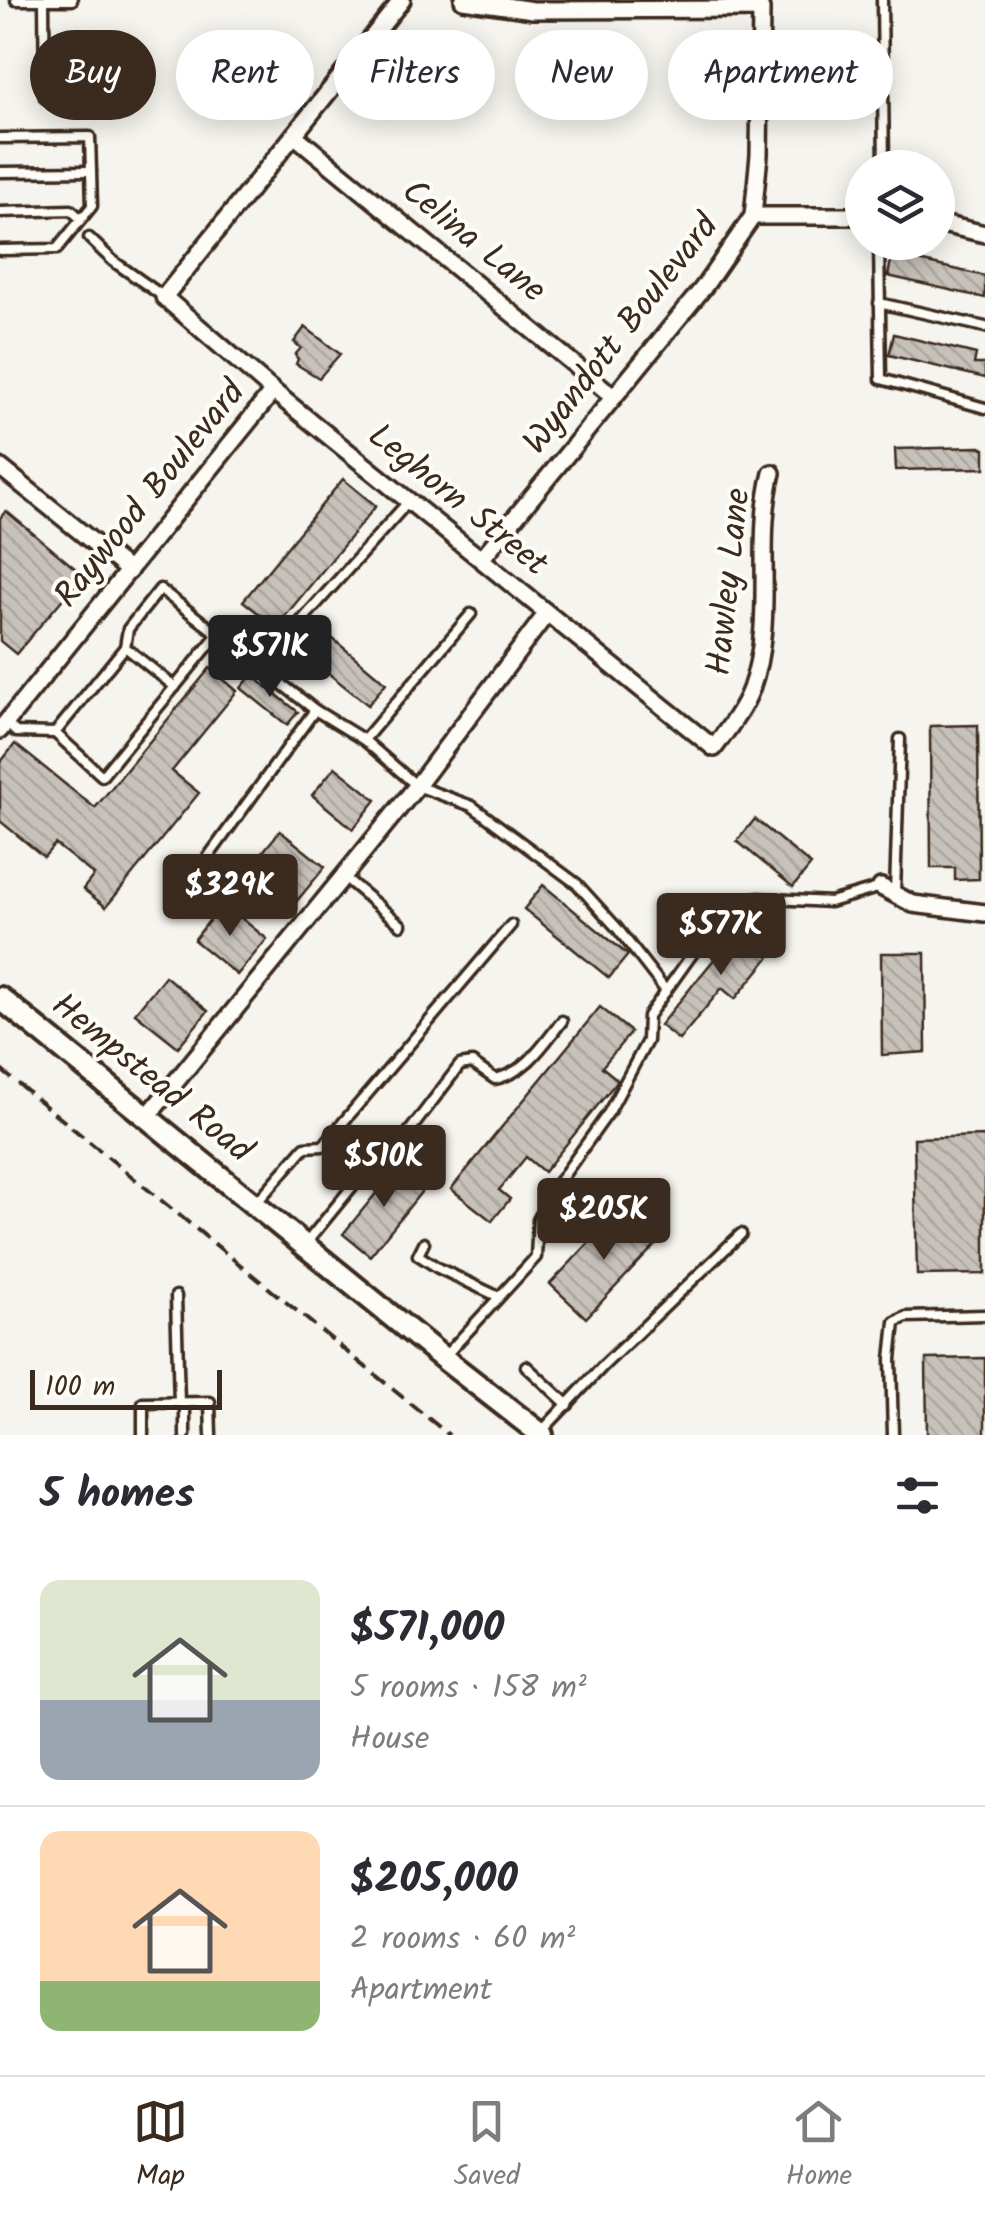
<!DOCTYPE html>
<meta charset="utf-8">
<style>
:root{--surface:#fff;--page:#f2f2f3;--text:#2b2b33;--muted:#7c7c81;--line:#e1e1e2;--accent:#3b2a1e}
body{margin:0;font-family:Kalam,sans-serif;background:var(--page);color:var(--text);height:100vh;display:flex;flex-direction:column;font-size:38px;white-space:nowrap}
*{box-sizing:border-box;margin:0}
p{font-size:32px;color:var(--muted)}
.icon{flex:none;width:55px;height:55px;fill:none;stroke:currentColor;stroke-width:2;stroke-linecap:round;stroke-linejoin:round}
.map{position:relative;height:1435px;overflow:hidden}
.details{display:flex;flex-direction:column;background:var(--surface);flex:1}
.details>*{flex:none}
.guide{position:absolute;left:30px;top:30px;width:925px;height:90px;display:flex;gap:20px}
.buttons{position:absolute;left:845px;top:150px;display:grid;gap:20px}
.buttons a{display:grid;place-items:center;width:110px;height:110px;border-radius:50%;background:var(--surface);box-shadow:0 5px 25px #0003;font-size:50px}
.scale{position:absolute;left:30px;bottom:25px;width:192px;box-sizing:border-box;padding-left:10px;border:5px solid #3b2a1e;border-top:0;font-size:28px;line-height:35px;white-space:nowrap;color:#3b2a1e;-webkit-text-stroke:8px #fdfcf7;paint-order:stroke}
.price{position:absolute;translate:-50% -85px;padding:0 22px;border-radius:10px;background:var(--accent);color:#fff;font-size:32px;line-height:65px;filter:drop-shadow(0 2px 5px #0008)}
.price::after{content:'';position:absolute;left:50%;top:60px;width:30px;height:22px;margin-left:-15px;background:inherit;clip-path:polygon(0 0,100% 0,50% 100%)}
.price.current{background:#222;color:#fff}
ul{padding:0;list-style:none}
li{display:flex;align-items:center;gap:30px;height:250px;padding:0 40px}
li+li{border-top:2px solid var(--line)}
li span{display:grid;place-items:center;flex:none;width:280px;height:200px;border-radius:20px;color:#555}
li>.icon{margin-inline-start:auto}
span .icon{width:120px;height:120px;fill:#fffc;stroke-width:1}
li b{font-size:42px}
h2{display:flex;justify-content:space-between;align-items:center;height:120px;padding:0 40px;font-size:42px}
.chip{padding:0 35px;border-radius:45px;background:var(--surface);box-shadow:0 5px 25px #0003;font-size:35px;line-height:90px}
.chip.current{background:var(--accent);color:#fff}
.menu{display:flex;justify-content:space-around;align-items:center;height:140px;border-top:2px solid var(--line);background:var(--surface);font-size:28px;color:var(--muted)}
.menu a{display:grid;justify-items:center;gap:5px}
.menu .current{color:var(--accent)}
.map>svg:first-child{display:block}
</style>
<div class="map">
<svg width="985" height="1435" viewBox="0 0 985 1435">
<defs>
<pattern id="building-back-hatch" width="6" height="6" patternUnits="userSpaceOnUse" patternTransform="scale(2.5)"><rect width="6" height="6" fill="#c7c1bb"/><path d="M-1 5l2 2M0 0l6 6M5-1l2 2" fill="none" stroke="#aca6a0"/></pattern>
</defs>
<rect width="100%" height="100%" fill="#f5f4ee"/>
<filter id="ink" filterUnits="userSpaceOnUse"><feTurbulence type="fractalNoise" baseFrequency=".01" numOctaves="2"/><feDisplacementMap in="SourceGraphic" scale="20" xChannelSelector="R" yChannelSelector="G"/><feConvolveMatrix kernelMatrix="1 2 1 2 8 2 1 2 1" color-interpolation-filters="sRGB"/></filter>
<g filter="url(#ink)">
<g fill="url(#building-back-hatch)" stroke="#3b2a1e" stroke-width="2.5">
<path d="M892,255L985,276V298L888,276Z"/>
<path d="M305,327L340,354L319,378L296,364L298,359L295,355L301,348L294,342Z"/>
<path d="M894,334L976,354L974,364H985V378L889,355Z"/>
<path d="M980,447L985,449V468L896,470L895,449Z"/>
<path d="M343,479L376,506L276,627L243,601Z"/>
<path d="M6,511L83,575L16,654L0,641V518Z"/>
<path d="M327,634L386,683L368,705L308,657Z"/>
<path d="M210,668L237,691L172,771L199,793L106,907L83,889L94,875L55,844L44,857L0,821V763L15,744L95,808Z"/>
<path d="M252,675L298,712L287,725L241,688Z"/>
<path d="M978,725L979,879L955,880V868H931L930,726Z"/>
<path d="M335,767L376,800L353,829L312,795Z"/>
<path d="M755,819L811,865L793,887L737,841Z"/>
<path d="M280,831L325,867L296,902L251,866Z"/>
<path d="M543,885L628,955L609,978L524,909Z"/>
<path d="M223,903L267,939L237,975L194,940Z"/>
<path d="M744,923L776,949L735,999L722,988L679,1040L660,1025Z"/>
<path d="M881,953H925L926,1052L882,1055Z"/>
<path d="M165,976L208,1011L178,1047L135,1013Z"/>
<path d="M600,1007L631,1032L602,1067L618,1080L544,1172L526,1157L499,1190L510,1199L492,1221L451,1189Z"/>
<path d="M985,1136V1274L917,1275L914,1138Z"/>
<path d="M399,1165L426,1186L370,1256L343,1234Z"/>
<path d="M622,1208L658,1242L586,1318L550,1284Z"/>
<path d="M985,1358V1435H927L926,1359Z"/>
</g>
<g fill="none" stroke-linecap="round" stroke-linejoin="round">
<g stroke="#3b2a1e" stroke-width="15">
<g id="service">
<path d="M16,0H72"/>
<path d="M44,0L45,98"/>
<path d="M882,0L884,168"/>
<path d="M0,138L90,137L92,206L57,249L0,250"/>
<path d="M0,172L91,171"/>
<path d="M0,212L71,210L81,219"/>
<path d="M89,238L113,261L164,297"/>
<path d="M879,242L881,379L985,408"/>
<path d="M879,303L985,327"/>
<path d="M218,634L102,776L55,733L125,647L128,629L160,589L315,710L364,740L417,786L472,806L577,884L617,928L666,991"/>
<path d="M125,647L175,687"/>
<path d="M261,666L408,502"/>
<path d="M7,724L16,732L55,733"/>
<path d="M364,740L471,614"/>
<path d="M343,876L401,925"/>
<path d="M182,893L315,710"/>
<path d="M895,893L900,739"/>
<path d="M257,1202L305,1147L323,1146L511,925"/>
<path d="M307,1242L360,1177L402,1141L460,1065L472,1063L495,1079C527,1072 543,1045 562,1021"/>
<path d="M424,1243L418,1255L438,1268L499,1297"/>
<path d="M176,1296L179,1403"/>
<path d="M446,1355L536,1257L538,1220L556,1186L609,1112L647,1041L648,1016L713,925L754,898L830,902L881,887"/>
<path d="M526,1366L568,1405"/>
<path d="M185,1403V1435"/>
<path d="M540,1433L604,1365L741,1234"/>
<path d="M143,1435V1403L210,1402L211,1435"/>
<path d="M893,1435L891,1359L895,1322L906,1317L985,1315"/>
</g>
</g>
<g stroke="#3b2a1e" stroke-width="22">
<g id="minor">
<path d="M402,0L164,297L273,391L714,748C728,729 743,710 751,689C776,619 754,543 772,473"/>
<path d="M463,0L533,10L761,9L759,155L753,216L703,288L482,558"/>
<path d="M294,135L614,397"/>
<path d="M753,216H862"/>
<path d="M938,223L985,234"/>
<path d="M0,467L129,571"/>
<path d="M0,730L273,391"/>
<path d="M881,887L913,904L985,913"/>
<path d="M147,1117L417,786L547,613"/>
</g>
</g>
<g stroke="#3b2a1e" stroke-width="28">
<path id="secondary" d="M0,998L443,1358L542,1435"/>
</g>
<use href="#service" stroke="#fdfcf7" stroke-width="8"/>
<use href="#minor" stroke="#fdfcf7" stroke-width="15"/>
<use href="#secondary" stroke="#fdfcf7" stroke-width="20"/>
<path stroke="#3b2a1e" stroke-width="4" stroke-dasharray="15 8" stroke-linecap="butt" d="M0,1069L449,1435"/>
</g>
</g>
<g text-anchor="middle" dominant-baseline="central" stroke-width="8" stroke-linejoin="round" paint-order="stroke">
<g font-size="35" fill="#3b2a1e" stroke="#fdfcf7">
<text transform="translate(473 242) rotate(39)">Celina Lane</text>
<text transform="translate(622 335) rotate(-52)">Wyandott Boulevard</text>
<text transform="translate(151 495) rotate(-51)">Raywood Boulevard</text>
<text transform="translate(457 501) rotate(39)">Leghorn Street</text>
<text transform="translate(730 582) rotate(-84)">Hawley Lane</text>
<text transform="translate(151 1079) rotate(39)">Hempstead Road</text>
</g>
</g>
</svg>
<div class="buttons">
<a><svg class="icon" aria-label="layers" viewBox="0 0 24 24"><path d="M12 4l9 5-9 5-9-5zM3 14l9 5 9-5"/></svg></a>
</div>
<div class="scale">100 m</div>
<b class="price current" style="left:270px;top:700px">$571K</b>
<b class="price" style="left:230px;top:939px">$329K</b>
<b class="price" style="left:721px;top:978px">$577K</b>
<b class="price" style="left:384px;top:1210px">$510K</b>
<b class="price" style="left:604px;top:1263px">$205K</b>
<div class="guide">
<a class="chip current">Buy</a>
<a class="chip">Rent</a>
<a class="chip">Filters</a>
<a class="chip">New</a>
<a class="chip">Apartment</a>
</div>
</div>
<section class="details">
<h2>5 homes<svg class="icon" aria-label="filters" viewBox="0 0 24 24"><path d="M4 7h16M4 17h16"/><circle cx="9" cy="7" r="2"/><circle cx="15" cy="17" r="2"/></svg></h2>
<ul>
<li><span style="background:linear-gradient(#dfe7d0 60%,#9aa5b1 0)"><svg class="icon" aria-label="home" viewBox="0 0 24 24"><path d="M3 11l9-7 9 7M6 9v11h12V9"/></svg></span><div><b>$571,000</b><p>5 rooms · 158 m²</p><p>House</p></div></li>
<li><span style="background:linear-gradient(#ffd9b3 75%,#8fb573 0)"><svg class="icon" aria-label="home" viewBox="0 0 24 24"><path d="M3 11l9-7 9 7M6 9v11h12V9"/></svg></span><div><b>$205,000</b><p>2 rooms · 60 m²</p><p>Apartment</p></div></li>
</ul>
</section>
<nav class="menu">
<a class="current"><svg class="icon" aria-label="map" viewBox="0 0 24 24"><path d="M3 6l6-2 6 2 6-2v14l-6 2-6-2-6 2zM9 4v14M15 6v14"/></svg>Map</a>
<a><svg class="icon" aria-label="saved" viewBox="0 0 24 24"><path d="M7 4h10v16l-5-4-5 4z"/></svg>Saved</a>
<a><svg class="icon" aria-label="home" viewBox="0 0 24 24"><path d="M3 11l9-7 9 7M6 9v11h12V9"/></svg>Home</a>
</nav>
